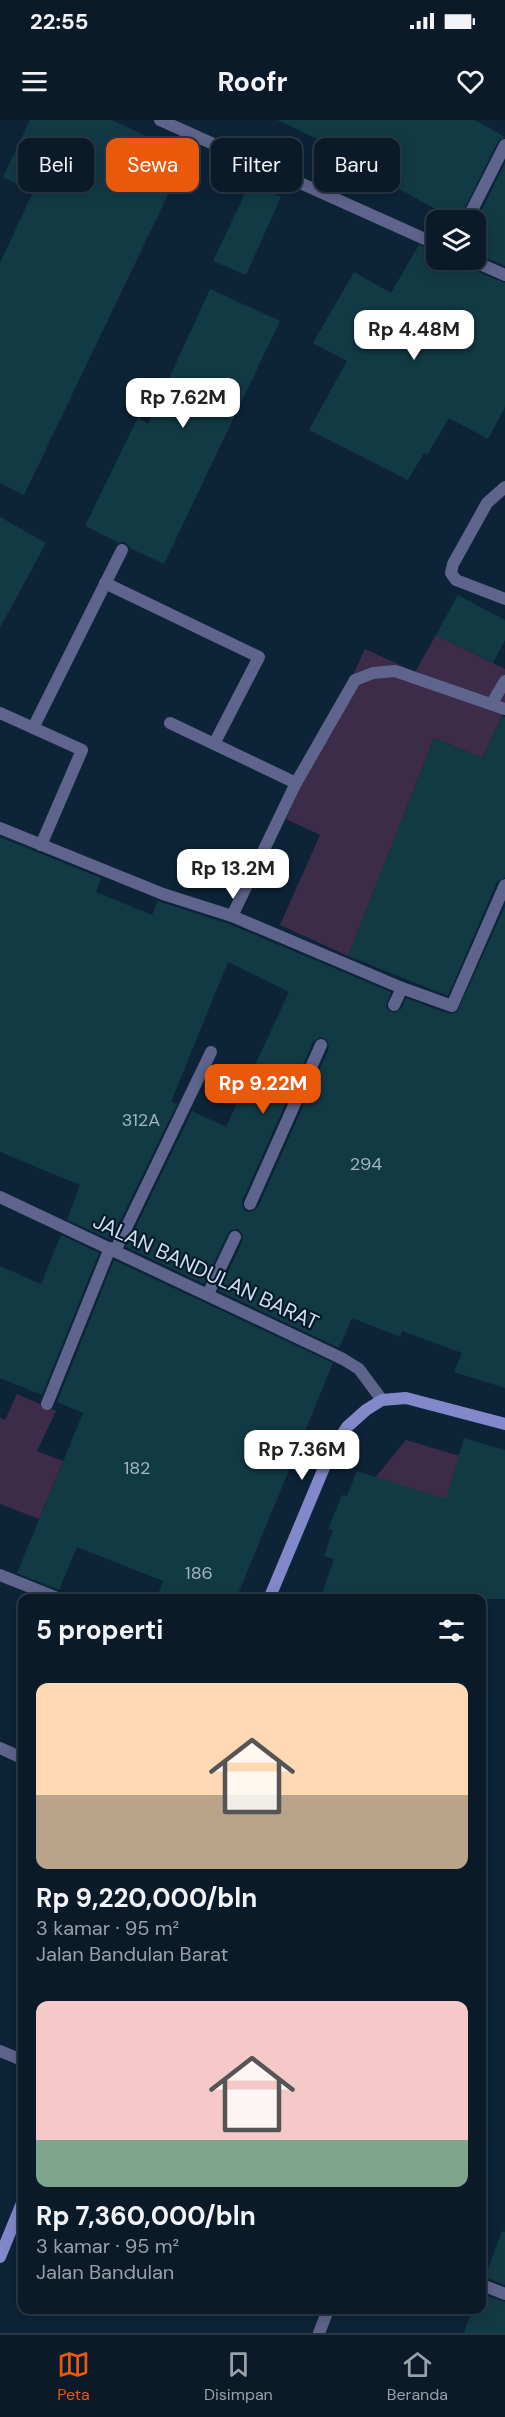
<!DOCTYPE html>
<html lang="id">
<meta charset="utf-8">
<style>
:root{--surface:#0a1a29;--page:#182735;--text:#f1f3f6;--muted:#99a1a8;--line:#2a3846;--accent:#ea580c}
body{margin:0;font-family:"DM Sans",sans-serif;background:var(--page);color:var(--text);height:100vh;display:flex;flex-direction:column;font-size:22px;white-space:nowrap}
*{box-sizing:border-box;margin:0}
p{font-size:20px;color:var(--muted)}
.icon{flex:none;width:33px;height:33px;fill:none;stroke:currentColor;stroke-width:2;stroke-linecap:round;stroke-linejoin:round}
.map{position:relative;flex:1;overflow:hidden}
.details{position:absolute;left:18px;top:1474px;width:468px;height:720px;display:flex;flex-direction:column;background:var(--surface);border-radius:12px;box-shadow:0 3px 15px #0003,0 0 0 2px var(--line)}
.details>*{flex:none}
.guide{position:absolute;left:18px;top:18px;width:470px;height:54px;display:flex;gap:12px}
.tools{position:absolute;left:426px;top:90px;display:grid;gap:12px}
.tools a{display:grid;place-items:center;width:60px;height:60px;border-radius:12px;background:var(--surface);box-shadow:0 3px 15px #0003,0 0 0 2px var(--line);font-size:30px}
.price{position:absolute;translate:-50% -51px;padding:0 14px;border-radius:12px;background:#fff;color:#222;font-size:20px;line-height:39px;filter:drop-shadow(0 2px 3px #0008)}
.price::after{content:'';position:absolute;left:50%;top:36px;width:18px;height:14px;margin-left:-9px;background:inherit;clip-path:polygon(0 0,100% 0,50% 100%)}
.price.selected{background:var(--accent);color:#fff}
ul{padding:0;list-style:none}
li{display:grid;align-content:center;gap:12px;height:318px;padding:0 18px}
li span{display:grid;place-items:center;height:186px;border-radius:12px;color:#555}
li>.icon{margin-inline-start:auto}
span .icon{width:108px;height:108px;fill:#fffc;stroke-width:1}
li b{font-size:26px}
h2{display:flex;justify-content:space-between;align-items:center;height:72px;padding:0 18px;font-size:26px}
.tag{padding:0 21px;border-radius:12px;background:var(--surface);box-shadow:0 3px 15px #0003,0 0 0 2px var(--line);font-size:21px;line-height:54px}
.tag.selected{background:var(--accent);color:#fff}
.status{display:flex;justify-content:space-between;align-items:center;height:42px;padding:0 30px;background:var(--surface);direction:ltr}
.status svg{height:16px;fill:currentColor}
header{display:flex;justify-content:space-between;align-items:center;height:78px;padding:0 18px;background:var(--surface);font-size:27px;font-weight:700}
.menu{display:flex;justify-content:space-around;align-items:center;height:84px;border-top:2px solid var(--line);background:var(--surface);font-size:16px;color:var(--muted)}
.menu a{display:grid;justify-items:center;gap:3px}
.menu .selected{color:var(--accent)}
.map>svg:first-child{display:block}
</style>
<div class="status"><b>22:55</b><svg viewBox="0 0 49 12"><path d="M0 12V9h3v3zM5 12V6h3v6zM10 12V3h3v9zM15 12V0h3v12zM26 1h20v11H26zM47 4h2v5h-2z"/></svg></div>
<header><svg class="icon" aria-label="menu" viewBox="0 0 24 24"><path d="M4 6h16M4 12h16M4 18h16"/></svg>Roofr<svg class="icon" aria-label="heart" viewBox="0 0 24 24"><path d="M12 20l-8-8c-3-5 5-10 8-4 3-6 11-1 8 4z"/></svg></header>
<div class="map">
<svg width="505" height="2213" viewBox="0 0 505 2213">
<rect width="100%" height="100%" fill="#0d2337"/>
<g fill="#3c2c4a">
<path d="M436,515L505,549V590L482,638L434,618L348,836L280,805L320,715L286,699L365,529L415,552Z"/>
<path d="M17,1274L56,1291L37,1331L63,1341L39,1399L0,1384V1298L5,1300Z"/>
<path d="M406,1320L470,1339L456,1382L375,1358Z"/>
</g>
<g fill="#123a45" fill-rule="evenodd">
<path d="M30,0H112L187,35L24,375L0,363V143L33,72L3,57Z"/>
<path d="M277,0H475L505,17L498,21L459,100H436V115L428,111L439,91L399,69L403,60Z"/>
<path d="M505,43V146L476,133V101Z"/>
<path d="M250,63L281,77L246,155L213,141Z"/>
<path d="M419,125L436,132V140H463L468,148L505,163V287L488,319L449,298L427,335L424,333L408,360L309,310L347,241L313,223L354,152L391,173Z"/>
<path d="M210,169L280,201L164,444L130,428L125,422L119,423L85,406L138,297L148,304Z"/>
<path d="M0,397L46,423L0,508Z"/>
<path d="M458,475L505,500V520L493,543L436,515Z"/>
<path d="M502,597H505V757L497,762L448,876L348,836L434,618L482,638Z"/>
<path d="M0,717L101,758L96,772L152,795L158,781L229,804L391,872L386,886L388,890L394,893L401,889L406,878L449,894L457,892L505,786V1268L454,1252L462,1233L402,1211L400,1217L352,1198L339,1228L219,1171L243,1120L242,1113L238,1109L231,1110L228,1113L204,1164L126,1127L192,991L226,1007L289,872L228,842L171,982L177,984L111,1120L67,1100L80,1065L0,1032ZM320,917L327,920L329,928L258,1087L254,1091L247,1092L243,1088L242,1081L313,922Z"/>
<path d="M61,1115L99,1133L42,1275L0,1258V1146L41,1164Z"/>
<path d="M114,1140L333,1243L236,1479H156L163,1461L77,1427L59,1470L17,1453L83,1293L57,1282Z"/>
<path d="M464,1318L505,1330V1479H320L334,1439L324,1436L333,1410L328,1409L342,1375L347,1376L357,1351L446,1379Z"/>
<path d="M502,2111L505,2112V2165L485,2157Z"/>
<path d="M482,2174L505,2182V2213H464L472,2190H482Z"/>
</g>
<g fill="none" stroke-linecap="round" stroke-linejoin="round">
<g stroke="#5f648c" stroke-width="12">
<path d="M105,463L259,537L214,624"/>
<path d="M0,593L82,630L41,725"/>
<path d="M170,603L296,663"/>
<path d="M33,608L122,430"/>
<path d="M232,796L296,663L355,560"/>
<path d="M394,885L402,868"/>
<path d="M250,1084L321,925"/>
<path d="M115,1131L211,932"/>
<path d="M208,1174L235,1117"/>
<path d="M47,1284L110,1128"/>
<path d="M0,1455L60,1479"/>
<path d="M0,1931L22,1940"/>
<path d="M319,2213L328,2190"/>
</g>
<g stroke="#5f648c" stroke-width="12">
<path d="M160,0L436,124"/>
<path d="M467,100L505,25"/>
<path d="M471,140L505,155"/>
<path d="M505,367L487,383L453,444L451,453L456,460L505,479"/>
<path d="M355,560L373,553L395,551L505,589"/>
<path d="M492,583L505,561"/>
<path d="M0,708L163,774L232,796L402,868L452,886L505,765"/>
<path d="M0,1628L22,1638"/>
<path d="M482,2165L505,2174"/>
</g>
<path stroke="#5f648c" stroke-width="12" d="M0,1077L343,1239L359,1249L382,1280"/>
<g stroke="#8189ca" stroke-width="12">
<path d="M269,1479L331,1331L347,1307L366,1290L382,1280L406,1278L505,1304"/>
<path d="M0,2137L22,2083"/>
</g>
</g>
<g text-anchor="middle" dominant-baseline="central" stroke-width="4.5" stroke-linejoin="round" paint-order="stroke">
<g font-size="18" fill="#a1b5c2">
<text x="141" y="1000">312A</text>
<text x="366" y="1044">294</text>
<text x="137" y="1348">182</text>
<text x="199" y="1453">186</text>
</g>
<g font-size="21" fill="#d1deec" stroke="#051a2d">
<text transform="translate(206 1152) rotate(25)">JALAN BANDULAN BARAT</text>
</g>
</g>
</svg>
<div class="tools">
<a><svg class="icon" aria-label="layers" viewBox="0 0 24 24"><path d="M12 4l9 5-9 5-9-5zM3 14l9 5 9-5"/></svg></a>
</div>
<b class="price" style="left:414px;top:241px">Rp 4.48M</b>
<b class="price" style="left:183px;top:309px">Rp 7.62M</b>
<b class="price" style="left:233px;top:780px">Rp 13.2M</b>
<b class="price selected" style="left:263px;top:995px">Rp 9.22M</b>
<b class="price" style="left:302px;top:1361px">Rp 7.36M</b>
<div class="guide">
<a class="tag">Beli</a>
<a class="tag selected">Sewa</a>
<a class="tag">Filter</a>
<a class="tag">Baru</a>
</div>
<section class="details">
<h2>5 properti<svg class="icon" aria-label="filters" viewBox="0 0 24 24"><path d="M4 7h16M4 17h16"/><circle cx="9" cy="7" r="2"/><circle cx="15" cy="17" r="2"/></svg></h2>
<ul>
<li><span style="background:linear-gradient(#ffd9b3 60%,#b9a48a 0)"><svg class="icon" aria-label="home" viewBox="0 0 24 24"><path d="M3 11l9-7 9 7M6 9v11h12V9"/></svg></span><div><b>Rp 9,220,000/bln</b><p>3 kamar · 95 m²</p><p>Jalan Bandulan Barat</p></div></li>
<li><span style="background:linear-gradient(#f6c9c9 75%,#7fa58c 0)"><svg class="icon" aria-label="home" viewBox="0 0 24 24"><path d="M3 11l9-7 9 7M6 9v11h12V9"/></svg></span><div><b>Rp 7,360,000/bln</b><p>3 kamar · 95 m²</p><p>Jalan Bandulan</p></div></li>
</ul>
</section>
</div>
<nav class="menu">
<a class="selected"><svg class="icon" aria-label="map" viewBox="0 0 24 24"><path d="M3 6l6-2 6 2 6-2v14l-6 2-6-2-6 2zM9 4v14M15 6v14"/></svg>Peta</a>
<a><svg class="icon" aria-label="saved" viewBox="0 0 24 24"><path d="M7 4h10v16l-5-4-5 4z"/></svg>Disimpan</a>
<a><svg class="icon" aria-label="home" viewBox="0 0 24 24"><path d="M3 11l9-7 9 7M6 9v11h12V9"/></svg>Beranda</a>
</nav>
